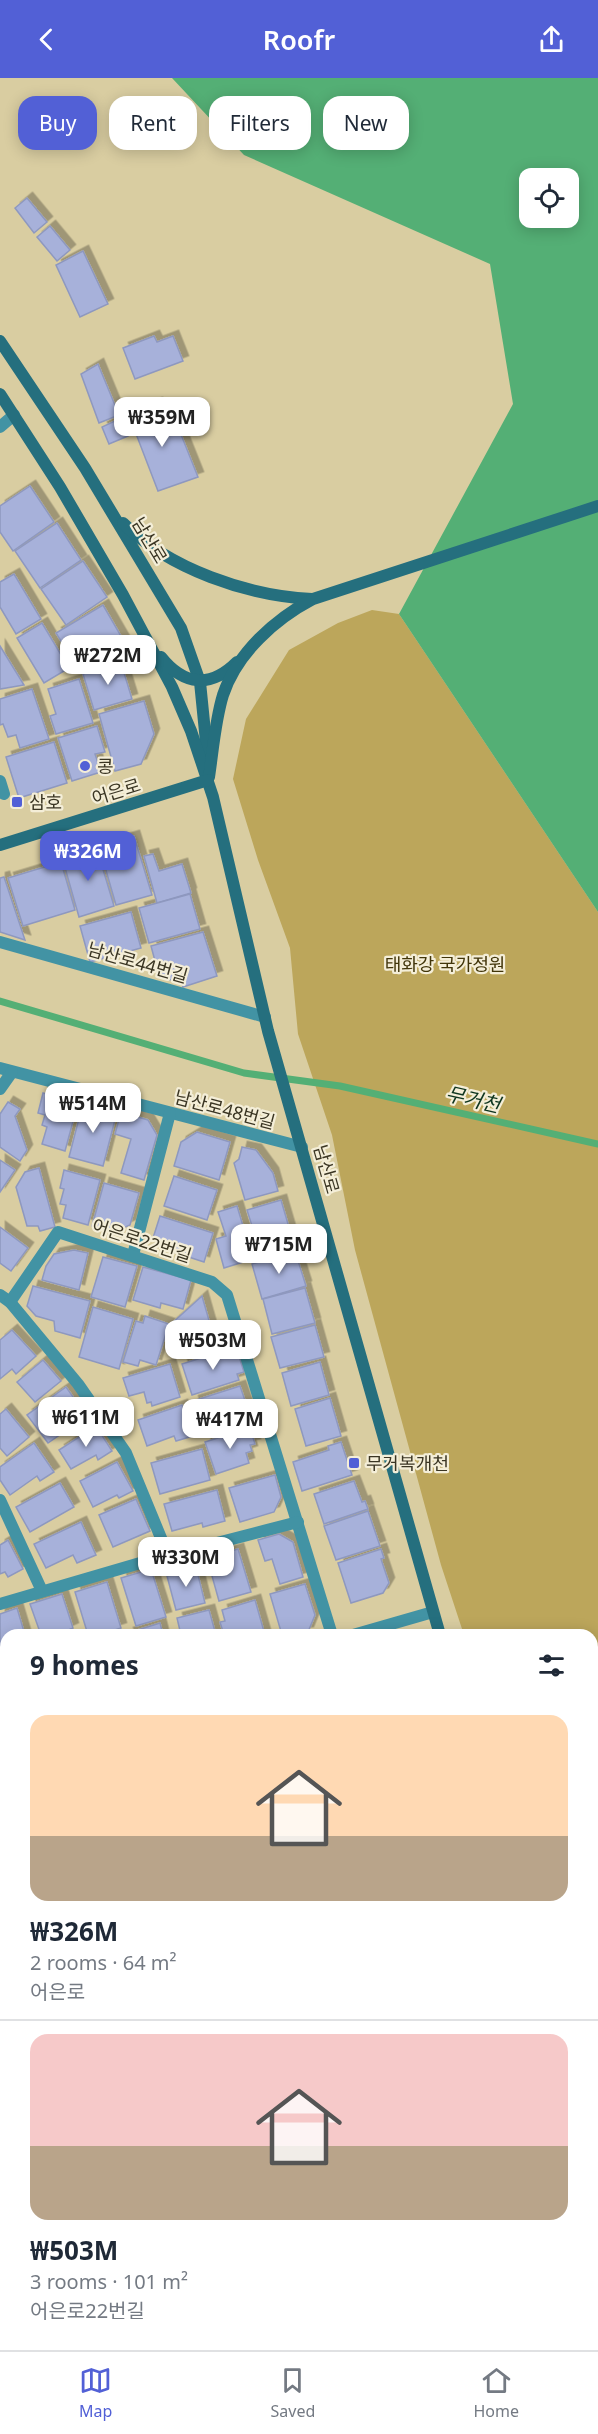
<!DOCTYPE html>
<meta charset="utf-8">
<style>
:root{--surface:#fff;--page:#f6f6f7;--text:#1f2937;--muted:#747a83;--line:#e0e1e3;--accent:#5260d6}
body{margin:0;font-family:"Noto Sans","Noto Sans KR",sans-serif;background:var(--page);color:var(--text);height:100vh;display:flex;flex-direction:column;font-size:22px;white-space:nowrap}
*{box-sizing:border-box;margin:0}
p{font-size:20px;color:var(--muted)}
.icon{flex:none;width:33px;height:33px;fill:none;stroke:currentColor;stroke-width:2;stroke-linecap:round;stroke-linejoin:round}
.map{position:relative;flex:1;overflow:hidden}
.side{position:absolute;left:0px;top:1551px;width:598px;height:722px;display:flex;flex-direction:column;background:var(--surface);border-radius:18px 18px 0 0;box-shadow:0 3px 15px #0003}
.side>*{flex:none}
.guide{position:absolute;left:18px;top:18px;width:562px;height:54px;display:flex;gap:12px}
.fabs{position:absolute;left:519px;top:90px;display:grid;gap:12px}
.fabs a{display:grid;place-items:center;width:60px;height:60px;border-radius:12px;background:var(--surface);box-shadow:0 3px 15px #0003;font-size:30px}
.price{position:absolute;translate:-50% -51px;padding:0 14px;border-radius:12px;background:#fff;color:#222;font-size:20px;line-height:39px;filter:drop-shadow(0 2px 3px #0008)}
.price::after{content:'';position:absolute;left:50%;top:36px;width:18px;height:14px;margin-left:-9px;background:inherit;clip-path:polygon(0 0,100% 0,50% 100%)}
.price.on{background:var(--accent);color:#fff}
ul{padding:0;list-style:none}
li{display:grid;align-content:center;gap:12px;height:318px;padding:0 30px}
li+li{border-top:2px solid var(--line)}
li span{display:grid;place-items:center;height:186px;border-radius:18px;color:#555}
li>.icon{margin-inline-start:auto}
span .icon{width:108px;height:108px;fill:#fffc;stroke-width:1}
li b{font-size:26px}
h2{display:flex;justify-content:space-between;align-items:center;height:72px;padding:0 30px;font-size:26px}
.tag{padding:0 21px;border-radius:18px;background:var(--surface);box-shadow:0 3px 15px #0003;font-size:21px;line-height:54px}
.tag.on{background:var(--accent);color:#fff}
header{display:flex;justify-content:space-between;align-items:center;height:78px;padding:0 30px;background:var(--accent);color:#fff;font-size:27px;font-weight:600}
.tabs{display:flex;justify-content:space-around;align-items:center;height:84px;border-top:2px solid var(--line);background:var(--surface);font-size:16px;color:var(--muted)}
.tabs a{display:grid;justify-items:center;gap:3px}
.tabs .on{color:var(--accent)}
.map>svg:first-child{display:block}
</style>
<header><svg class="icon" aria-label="back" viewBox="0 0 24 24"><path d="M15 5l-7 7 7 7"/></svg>Roofr<svg class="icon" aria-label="share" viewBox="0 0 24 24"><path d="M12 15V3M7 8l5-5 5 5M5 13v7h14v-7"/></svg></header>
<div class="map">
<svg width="598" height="2272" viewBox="0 0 598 2272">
<defs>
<filter id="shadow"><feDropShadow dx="5.5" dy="-5.5" stdDeviation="0" flood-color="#0004"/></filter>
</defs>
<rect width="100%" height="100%" fill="#d9cda1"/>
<g fill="#bca65b">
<path d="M372,532L399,536L598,834V2020L592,2003V1557H464L441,1487L355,1172L332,1057L298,956L290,870L258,782L233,701L246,641L289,572L338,545Z"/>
<path d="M593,2197L598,2207V2272H392L391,2266H592Z"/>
</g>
<path fill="#54af75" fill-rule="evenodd" d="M172,0H598V834L399,536L513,326L490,186L244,77ZM530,100H568V140H530Z"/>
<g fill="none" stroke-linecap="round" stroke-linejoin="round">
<path stroke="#54af75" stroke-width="7" d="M0,923L244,995L340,1008L598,1066"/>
</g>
<g fill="#a7b1da" stroke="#8e98bf" stroke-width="1.5" filter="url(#shadow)">
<path d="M27,120L47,144L34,155L15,130Z"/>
<path d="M50,148L70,172L57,183L37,159Z"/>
<path d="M83,173L108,226L80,239L56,187Z"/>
<path d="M154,258L157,264L173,258L183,283L135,301L123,270Z"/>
<path d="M98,286L119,337L99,345L81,296Z"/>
<path d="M157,325L168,354L178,349L198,399L158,413L128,335Z"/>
<path d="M121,340L128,358L109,366L102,349Z"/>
<path d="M30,408L54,444L13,473L0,454V428Z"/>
<path d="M57,445L81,482L40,510L15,473Z"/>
<path d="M83,483L107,519L66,547L41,511Z"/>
<path d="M14,496L41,541L16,556L0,529V504Z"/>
<path d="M103,527L125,565L79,592L56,555Z"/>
<path d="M42,545L69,590L44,605L17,560Z"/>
<path d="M0,568L24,607L0,611Z"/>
<path d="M121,585L132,621L94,632L83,596Z"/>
<path d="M79,601L93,645L56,656L50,638L56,636L48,611Z"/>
<path d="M32,611L49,661L20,670L16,657L8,659L3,646L0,647V621Z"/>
<path d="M144,623L154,656L141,686L115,693L99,636Z"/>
<path d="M97,648L105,674L95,676L101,694L72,703L58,660Z"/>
<path d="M54,664L67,705L19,720L6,679Z"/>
<path d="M134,758L152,817L116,827L99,768Z"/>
<path d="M96,768L114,828L79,839L62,779Z"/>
<path d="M153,776L159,793L182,786L191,815L157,825L144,778Z"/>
<path d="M61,784L75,832L23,848L8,800Z"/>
<path d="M4,799L25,862L0,854V800Z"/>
<path d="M190,816L200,851L149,865L139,830Z"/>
<path d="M131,834L141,870L90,884L80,848Z"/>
<path d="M203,854L217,898L183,909L180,900L170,902L159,898L151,868Z"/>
<path d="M43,1015L78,1025L65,1073L42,1066L47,1049L42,1047L45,1037L38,1035Z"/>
<path d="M8,1024L20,1031L15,1038L27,1072L20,1083L0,1069V1036Z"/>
<path d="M83,1025L117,1034L103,1088L69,1079Z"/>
<path d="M121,1034L148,1042L157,1057L144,1102L121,1095L131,1061L115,1056Z"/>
<path d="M197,1054L230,1064L219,1102L174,1088L181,1064Z"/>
<path d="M242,1069L256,1072L273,1095L278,1113L245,1122L234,1085L239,1081Z"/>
<path d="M0,1082L15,1092L0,1114Z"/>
<path d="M39,1090L55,1149L40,1153L38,1148H27L16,1109L25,1094Z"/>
<path d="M64,1092L100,1102L88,1147L63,1140L66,1127L60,1126L64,1111L60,1110Z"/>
<path d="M174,1098L217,1112L207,1142L164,1128Z"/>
<path d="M104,1105L139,1115L130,1147L114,1154L92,1148Z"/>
<path d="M281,1122L295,1170L262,1180L247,1132Z"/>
<path d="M237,1128L253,1181L224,1190L216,1161L226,1158L218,1134Z"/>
<path d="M160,1138L213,1155L204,1184L164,1171L166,1165L153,1160Z"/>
<path d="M0,1149L28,1170L11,1193L0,1185Z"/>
<path d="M74,1172L88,1175L79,1212L42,1202L46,1188L54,1176Z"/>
<path d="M295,1173L306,1208L262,1221L252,1186Z"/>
<path d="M103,1179L137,1188L125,1229L91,1219Z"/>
<path d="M143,1189L191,1202L183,1231L161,1225L160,1230L133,1222Z"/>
<path d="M33,1208L90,1223L80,1260L55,1253L54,1243L36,1238L27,1228Z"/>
<path d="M305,1210L315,1245L272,1256L263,1221Z"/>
<path d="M202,1218L216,1267L180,1278L170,1247Z"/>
<path d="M93,1229L133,1241L119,1291L79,1279Z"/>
<path d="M145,1238L169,1246L156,1287L140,1282L138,1288L123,1284L136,1243L143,1245Z"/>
<path d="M315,1247L324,1279L280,1290L271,1259Z"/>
<path d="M12,1252L36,1278L16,1296L12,1291L0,1301V1262Z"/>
<path d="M236,1269L244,1294L237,1296L239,1302L192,1317L182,1286Z"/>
<path d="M43,1282L61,1303L35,1324L17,1304Z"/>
<path d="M320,1284L329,1317L291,1328L282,1295Z"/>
<path d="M170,1286L180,1319L152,1328L151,1324L147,1325L144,1314L129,1318L123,1300Z"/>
<path d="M240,1308L249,1334L202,1352L193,1323Z"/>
<path d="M66,1309L79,1327L73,1332L78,1338L62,1350L64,1354L48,1365L27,1337Z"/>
<path d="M330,1320L341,1358L306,1368L295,1331Z"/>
<path d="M182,1327L193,1358L176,1363L174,1358L147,1368L138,1342Z"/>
<path d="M6,1331L29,1359L7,1378L0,1370V1336Z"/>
<path d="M96,1348L112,1373L98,1382L96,1377L71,1391L59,1372Z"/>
<path d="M250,1350L255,1366L250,1367L252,1373L246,1375L249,1385L216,1396L205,1364Z"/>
<path d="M341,1364L352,1397L302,1413L293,1384L329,1372L328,1368Z"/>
<path d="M34,1365L54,1394L40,1403L37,1398L10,1417L0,1402V1389Z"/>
<path d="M202,1371L210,1402L160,1416L151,1385Z"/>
<path d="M117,1384L133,1413L119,1420L117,1417L93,1429L80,1403Z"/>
<path d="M275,1397L281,1419L274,1434L240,1444L229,1410Z"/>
<path d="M354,1403L362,1424L365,1423L368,1431L324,1446L314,1416Z"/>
<path d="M60,1405L74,1429L30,1454L16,1429Z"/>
<path d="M217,1412L225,1443L203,1449L202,1445L172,1453L164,1426Z"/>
<path d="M136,1421L150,1453L113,1469L99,1437Z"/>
<path d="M368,1433L380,1468L336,1482L324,1448Z"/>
<path d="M81,1444L96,1477L77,1485L73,1477L46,1490L34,1466Z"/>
<path d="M279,1456L293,1464L303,1499L280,1506L272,1481L265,1483L258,1462Z"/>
<path d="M8,1462L23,1491L8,1499L5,1494L0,1496V1467Z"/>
<path d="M238,1471L251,1514L219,1523L207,1480Z"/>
<path d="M381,1471L384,1480L381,1481L389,1505L383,1515L351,1525L338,1485Z"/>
<path d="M195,1485L205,1525L176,1532L167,1498L181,1495L179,1489Z"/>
<path d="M151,1491L166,1539L136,1548L121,1500Z"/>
<path d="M107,1504L121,1550L99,1557H88L75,1514Z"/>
<path d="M305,1506L315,1537L308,1554L282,1557L270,1516Z"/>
<path d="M62,1516L73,1550L64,1554L65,1557H41L30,1526Z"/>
<path d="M255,1522L265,1557H224L220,1544L225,1543L222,1532Z"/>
<path d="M17,1530L25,1557H6V1584L0,1585V1536Z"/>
<path d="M209,1532L216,1557H181L177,1540Z"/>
<path d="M160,1545L163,1557H129L128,1555Z"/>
<path d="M6,1588V1625L0,1604V1590Z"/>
<path d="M0,1677L6,1697V1720L0,1722Z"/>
<path d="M6,1724V1769L0,1766V1725Z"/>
<path d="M0,1919L6,1938V1951L0,1952Z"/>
<path d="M6,1959V1996L0,1998V1960Z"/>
<path d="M6,2004V2040L0,2042V2006Z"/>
<path d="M6,2051V2087L0,2067V2053Z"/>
<path d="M5,2245L6,2266H11L13,2272H0V2246Z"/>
<path d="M54,2266H103V2267L85,2272H61Z"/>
<path d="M345,2266H367L369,2272H334V2270Z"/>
</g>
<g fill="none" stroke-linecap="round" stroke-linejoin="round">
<g stroke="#4293a4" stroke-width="12">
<path d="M0,349L14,337"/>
<path d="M0,703L4,716"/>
<path d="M0,864L265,939"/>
<path d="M0,990L302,1069"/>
<path d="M0,1011L12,994"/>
<path d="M133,1177L170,1035"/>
<path d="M0,1217L10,1224L78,1306L126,1375L168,1477"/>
<path d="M10,1224L58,1154L212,1204L227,1217L332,1557"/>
<path d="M0,1422L42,1513"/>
<path d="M0,1526L147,1483L298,1444"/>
<path d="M353,1557L433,1534"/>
<path d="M0,1658L6,1656"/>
<path d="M0,1786L6,1784"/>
<path d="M0,1834L6,1855"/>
<path d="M0,1910L6,1908"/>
<path d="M0,2153L6,2174"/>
<path d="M33,2266L34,2272"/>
<path d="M385,2266L386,2272"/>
</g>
<g stroke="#256f7e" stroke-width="12">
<path d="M0,263L85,390L181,550L200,604L207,674"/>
<path d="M0,316L60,409L123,517L172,609L191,653L213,719L268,953L440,1557"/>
<path d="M123,445C169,491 248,518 312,521"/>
<path d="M161,579C184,608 211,610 237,584"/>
<path d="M209,699C213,673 215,643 223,617C237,575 275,541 313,521L598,428"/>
<path d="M0,767L208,702"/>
<path d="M592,2063L598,2081"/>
<path d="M592,2165L598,2164"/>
<path d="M220,2272L240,2266"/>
</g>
</g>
<g fill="#5260d6" stroke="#f4eed8" stroke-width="2">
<circle cx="85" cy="688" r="6"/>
<rect x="11" y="718" width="12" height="12" rx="3"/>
<rect x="348" y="1379" width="12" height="12" rx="3"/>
</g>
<g text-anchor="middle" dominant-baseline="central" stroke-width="4.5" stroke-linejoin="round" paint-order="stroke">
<g font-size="18" fill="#3a3523" stroke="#f4eed8">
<text transform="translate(150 462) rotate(59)">남산로</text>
<text transform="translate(116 713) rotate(-17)">어은로</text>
<text transform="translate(138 884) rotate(16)">남산로44번길</text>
<text transform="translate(225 1031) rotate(15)">남산로48번길</text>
<text transform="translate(327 1091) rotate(74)">남산로</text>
<text transform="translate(142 1162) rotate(18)">어은로22번길</text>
</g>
<g font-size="18" fill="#3a3523" stroke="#f4eed8" text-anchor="start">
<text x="97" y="688">콩</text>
<text x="29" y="724">삼호</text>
<text x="366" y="1385">무거복개천</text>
</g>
<g font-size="18" fill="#413509" stroke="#f4eed8">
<text x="445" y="886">태화강 국가정원</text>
</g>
<g font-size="20" font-style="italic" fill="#0e351e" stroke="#f4eed8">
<text transform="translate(473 1021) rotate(13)">무거천</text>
</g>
</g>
</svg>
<div class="fabs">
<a><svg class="icon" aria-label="locate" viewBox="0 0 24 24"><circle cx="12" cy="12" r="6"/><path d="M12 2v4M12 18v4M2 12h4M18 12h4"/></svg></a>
</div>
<b class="price" style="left:162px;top:370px">₩359M</b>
<b class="price" style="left:108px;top:608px">₩272M</b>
<b class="price on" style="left:88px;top:804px">₩326M</b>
<b class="price" style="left:93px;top:1056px">₩514M</b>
<b class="price" style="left:279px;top:1197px">₩715M</b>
<b class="price" style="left:213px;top:1293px">₩503M</b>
<b class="price" style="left:86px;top:1370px">₩611M</b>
<b class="price" style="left:230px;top:1372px">₩417M</b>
<b class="price" style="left:186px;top:1510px">₩330M</b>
<div class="guide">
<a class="tag on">Buy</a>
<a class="tag">Rent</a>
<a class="tag">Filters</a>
<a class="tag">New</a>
</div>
<section class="side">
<h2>9 homes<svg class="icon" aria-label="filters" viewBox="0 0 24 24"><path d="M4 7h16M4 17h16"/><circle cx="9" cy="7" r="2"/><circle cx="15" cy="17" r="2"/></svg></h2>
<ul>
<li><span style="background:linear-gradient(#ffd9b3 65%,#b9a48a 0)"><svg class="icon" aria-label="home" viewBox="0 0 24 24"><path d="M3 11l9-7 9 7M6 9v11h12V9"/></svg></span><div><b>₩326M</b><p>2 rooms · 64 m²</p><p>어은로</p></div></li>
<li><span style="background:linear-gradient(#f6c9c9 60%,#b9a48a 0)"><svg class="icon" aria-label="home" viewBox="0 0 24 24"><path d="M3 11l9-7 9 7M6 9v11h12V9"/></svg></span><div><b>₩503M</b><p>3 rooms · 101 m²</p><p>어은로22번길</p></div></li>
</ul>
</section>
</div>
<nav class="tabs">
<a class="on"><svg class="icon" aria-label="map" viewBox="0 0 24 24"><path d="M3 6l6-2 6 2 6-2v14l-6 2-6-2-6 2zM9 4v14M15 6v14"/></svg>Map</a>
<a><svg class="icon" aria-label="saved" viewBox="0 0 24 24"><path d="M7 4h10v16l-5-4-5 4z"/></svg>Saved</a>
<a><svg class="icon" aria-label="home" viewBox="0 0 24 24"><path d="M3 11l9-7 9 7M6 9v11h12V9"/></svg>Home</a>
</nav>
